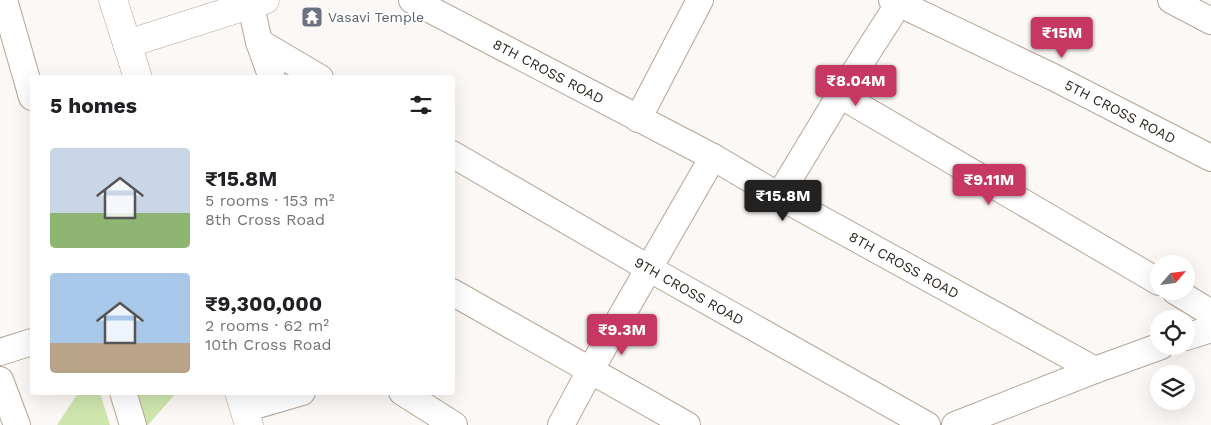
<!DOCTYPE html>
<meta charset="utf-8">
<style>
:root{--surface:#fff;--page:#f2f2f2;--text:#202124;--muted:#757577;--accent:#c63861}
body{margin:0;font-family:"Work Sans",sans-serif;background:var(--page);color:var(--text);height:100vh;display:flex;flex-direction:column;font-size:19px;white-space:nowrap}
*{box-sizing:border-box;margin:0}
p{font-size:16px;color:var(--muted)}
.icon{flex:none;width:28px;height:28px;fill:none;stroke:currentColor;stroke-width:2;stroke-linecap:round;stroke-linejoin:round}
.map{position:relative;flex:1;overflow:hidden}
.details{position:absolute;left:30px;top:75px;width:425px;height:320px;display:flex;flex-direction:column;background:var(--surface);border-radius:5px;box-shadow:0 5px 20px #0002}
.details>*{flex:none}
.needle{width:32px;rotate:62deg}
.tools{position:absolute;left:1150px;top:255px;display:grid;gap:10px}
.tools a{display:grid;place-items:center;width:45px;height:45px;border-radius:50%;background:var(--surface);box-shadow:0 5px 20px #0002;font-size:25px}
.price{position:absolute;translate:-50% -42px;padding:0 11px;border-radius:5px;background:var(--accent);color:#fff;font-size:16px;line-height:32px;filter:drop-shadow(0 1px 2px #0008)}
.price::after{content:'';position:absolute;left:50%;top:30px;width:15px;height:11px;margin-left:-8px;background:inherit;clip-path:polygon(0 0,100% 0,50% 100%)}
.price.on{background:#222;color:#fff}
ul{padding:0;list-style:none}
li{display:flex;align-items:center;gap:15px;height:125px;padding:0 20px}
li span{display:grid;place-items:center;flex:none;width:140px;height:100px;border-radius:5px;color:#555}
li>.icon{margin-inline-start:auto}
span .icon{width:60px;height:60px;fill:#fffc;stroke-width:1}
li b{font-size:21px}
h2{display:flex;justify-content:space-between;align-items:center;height:60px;padding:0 20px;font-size:21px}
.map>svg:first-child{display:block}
</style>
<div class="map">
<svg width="1211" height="425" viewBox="0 0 1211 425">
<rect width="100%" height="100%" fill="#fcf8f5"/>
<g fill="#cee6ae">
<path d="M78,393H100L110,425H57Z"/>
<path d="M132,393H176L148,425H142Z"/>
</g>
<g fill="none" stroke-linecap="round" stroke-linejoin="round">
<g stroke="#b7a594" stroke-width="28">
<g id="minor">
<path d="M4,0L32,97"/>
<path id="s1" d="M412,0L713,157L779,196L1095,370L1161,346"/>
<path id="s2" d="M892,0L1053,77L1211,158"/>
<path d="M1171,0L1211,21"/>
<path d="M251,6L259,42L272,78"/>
<path d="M259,42L320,78"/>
<path d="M840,95L1159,282"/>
<path d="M638,119L700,0"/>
<path id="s3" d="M452,154L650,269L927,425"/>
<path d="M779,196L840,95L901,0"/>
<path d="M1175,291L1211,313"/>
<path d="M452,292L687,425"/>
<path d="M1186,337L1211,329"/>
<path d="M0,352L32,342"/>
<path d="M0,380L17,425"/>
<path d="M123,392L133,425"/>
<path d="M402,392L454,425"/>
<path d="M244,409L302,392"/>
<path d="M561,425L591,369L713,157"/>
<path d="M955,425L1095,370"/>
</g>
</g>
<g stroke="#b7a594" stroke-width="29">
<path id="tertiary" d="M127,44L265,0"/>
</g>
<g stroke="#b7a594" stroke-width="29">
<g id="secondary">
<path d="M113,0L138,78"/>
<path d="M239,392L249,425"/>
</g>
</g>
<use href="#minor" stroke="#fff" stroke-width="26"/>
<use href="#tertiary" stroke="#fff" stroke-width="28"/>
<use href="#secondary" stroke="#fff" stroke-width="28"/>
</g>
<defs>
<g id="temple-square" transform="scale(1.125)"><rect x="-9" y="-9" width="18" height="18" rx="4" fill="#6b7280" stroke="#fff"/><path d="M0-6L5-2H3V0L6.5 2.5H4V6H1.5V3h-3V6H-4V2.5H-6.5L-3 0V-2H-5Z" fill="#fff"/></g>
</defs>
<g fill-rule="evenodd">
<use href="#temple-square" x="312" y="17"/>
</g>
<g text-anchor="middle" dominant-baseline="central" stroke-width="4" stroke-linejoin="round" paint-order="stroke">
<g font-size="14" fill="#5b616d" stroke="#fff" text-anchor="start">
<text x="328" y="17">Vasavi Temple</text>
</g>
<g font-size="14" fill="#2b251e" stroke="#fff">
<text stroke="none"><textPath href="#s1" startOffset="154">8TH CROSS ROAD</textPath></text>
<text stroke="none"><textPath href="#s2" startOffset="254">5TH CROSS ROAD</textPath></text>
<text stroke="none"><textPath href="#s1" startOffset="559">8TH CROSS ROAD</textPath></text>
<text stroke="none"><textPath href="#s3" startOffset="274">9TH CROSS ROAD</textPath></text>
</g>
</g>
</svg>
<div class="tools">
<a><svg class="needle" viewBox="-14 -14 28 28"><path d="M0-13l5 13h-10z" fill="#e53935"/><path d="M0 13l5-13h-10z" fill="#757577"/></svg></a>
<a><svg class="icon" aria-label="locate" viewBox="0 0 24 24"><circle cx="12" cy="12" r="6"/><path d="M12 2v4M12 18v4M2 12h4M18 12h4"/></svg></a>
<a><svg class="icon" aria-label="layers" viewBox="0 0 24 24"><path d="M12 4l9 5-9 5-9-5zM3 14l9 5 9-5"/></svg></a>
</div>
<b class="price" style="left:1062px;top:59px">₹15M</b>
<b class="price" style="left:856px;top:107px">₹8.04M</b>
<b class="price" style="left:989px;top:206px">₹9.11M</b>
<b class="price on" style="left:783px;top:222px">₹15.8M</b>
<b class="price" style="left:622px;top:356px">₹9.3M</b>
<section class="details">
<h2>5 homes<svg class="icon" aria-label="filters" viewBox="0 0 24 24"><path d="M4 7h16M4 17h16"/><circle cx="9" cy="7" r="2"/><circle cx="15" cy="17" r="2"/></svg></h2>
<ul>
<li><span style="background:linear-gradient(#c9d6e8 65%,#8fb573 0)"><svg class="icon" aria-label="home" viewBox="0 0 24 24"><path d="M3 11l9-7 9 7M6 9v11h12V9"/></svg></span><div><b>₹15.8M</b><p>5 rooms · 153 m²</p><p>8th Cross Road</p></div></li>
<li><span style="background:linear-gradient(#a9c7e8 70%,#b9a48a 0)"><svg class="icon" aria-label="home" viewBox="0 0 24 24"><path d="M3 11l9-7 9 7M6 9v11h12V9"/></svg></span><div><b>₹9,300,000</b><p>2 rooms · 62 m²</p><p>10th Cross Road</p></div></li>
</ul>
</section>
</div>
